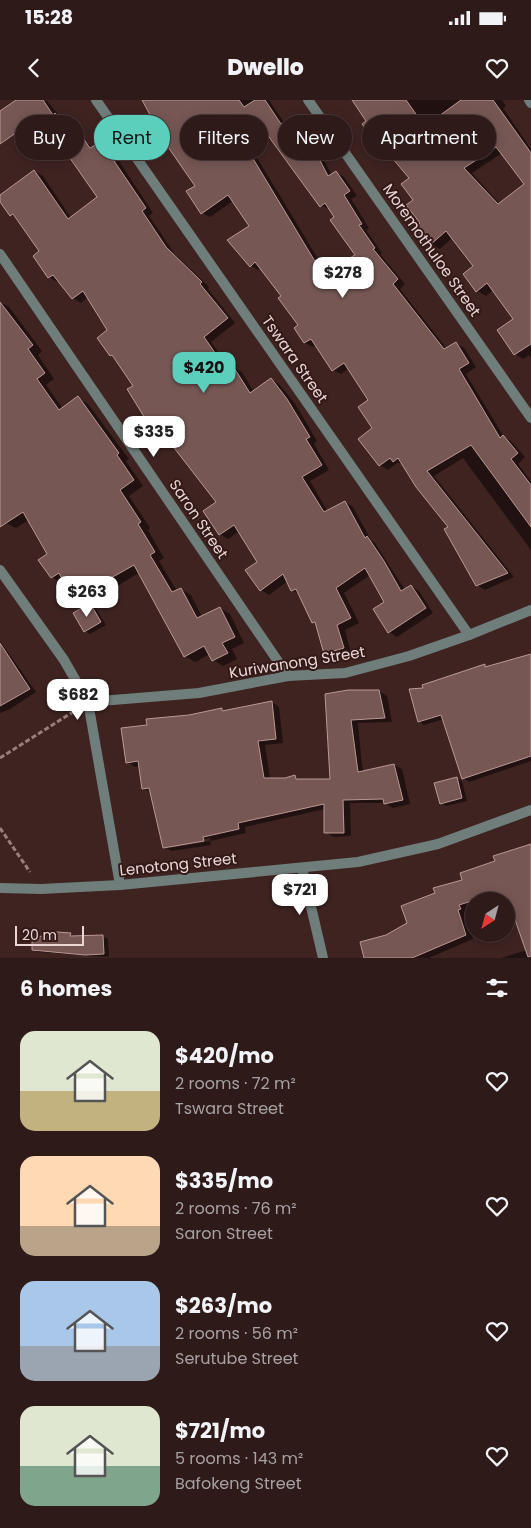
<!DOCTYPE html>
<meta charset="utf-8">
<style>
:root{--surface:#2e1a19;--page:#362322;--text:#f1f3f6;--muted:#a7a1a2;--line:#493838;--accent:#5bcebc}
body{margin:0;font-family:Poppins,sans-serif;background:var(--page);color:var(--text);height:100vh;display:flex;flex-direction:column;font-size:19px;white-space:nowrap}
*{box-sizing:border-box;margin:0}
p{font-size:16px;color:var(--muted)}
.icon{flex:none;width:28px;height:28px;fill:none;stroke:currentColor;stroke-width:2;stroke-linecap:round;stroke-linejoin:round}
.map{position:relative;height:858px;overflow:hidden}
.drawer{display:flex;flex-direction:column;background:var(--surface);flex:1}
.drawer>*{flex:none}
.hud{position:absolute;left:15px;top:15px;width:501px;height:45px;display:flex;gap:10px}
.needle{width:32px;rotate:216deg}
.fabs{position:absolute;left:465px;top:792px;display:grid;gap:10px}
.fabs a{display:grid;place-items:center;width:50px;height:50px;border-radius:50%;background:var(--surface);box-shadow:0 2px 12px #0003,0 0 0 1px var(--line);font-size:25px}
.scale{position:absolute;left:15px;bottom:12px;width:69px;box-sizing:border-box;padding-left:5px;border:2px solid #ead7d5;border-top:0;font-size:14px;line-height:18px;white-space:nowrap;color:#ead7d5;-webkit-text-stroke:4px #331917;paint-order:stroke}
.price{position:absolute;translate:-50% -42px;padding:0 11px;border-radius:10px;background:#fff;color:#222;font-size:16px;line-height:32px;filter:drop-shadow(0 1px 2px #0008)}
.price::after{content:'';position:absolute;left:50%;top:30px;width:15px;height:11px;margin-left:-8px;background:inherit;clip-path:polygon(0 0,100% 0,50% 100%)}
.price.active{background:var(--accent);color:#111}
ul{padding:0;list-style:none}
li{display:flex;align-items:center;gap:15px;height:125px;padding:0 20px}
li span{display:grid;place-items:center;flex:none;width:140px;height:100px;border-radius:15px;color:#555}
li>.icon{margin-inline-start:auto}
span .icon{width:60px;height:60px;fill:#fffc;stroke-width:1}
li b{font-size:21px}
h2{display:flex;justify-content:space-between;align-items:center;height:60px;padding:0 20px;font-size:21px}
.tag{padding:0 18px;border-radius:22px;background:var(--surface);box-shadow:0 2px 12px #0003,0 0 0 1px var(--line);font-size:18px;line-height:45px}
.tag.active{background:var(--accent);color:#111}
.status{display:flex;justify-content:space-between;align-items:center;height:35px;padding:0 25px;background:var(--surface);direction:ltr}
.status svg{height:14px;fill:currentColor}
header{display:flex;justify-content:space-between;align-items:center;height:65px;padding:0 20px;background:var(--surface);font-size:22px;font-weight:800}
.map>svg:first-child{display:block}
</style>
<div class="status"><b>15:28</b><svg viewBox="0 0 49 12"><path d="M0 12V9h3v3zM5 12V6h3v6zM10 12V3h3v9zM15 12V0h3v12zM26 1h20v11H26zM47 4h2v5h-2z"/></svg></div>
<header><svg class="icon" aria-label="back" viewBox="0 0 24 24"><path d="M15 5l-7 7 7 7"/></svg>Dwello<svg class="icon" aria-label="heart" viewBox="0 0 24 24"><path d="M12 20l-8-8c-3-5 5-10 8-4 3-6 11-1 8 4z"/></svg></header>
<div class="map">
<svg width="531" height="858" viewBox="0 0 531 858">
<rect width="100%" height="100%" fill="#3e2321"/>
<g fill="#0007" fill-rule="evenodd">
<path d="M35,0L47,1L77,37L45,58L38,54Z"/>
<path d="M143,0H269L285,24L288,21L296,26L311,49L320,53L332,75L336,72L344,77L357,96L351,99L369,128L366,130L382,153L380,154L405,184L400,189L447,249L456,243L464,248L476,267L466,274L504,337L511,341L525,357L518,364L531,381V450L463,358L434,376L514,477L485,490L477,485L450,428L403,364L397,363L388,370L380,365L360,339L374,328L370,301L349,268L341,274L333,270L316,245L313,247L305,243L295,229L300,226L282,196L261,168L258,170L251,166L250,126L233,101L210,117L202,113L196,86ZM272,39L321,106L330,109L357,156L326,172L253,51Z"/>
<path d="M354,0H502L506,6L503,8L531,49V259L529,255L523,259L515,254V220L493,190L486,196L477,191L475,166L453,137L440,149L431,144L422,124L411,78L383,45L376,40L368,22ZM502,53L526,85L500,104L472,73Z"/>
<path d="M83,40L94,48L99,44L107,49L119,61L153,113L149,116L174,153L209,187L208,189L235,223L211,242L230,269L233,267L242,272L254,292L271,279L279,284L296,305L317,341L314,344L329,370L310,381L328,412L345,402L353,407L371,440L375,443L405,490L411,486L419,491L433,513L397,537L389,532L386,503L370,475L344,493L359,523L345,530L351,553L334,558L325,553L318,525L313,522L300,495L292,490L288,481L269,495L261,490L259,462L240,431L228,439L220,434L217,403L174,346L171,348L162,343L135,286L117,259L111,256L109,231L88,197L81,203L73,198L59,180L57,182L49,177L41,151L19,119L11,115L0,100V97L35,71L43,76L71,118L99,97Z"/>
<path d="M0,202L9,207L42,251L38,255L54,279L46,285L63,309L78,298L88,304L129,359L126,361L143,386L129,396L150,428L148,430L164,458L159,461L177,491L181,489L191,495L202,517L220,508L230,514L244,543L232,549L237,559L223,566L213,560L210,554L195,562L185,556L139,473L112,489V490L84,504L74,499L65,481L62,483L52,477L49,454L29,420L16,428L6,423L0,413Z"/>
<path d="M90,504L95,507L106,525L90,534L85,531Z"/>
<path d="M0,541L36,592L10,609L0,613Z"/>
<path d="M531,555V661L469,682L463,678L444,619L424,625L419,621L425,589L484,566L488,568Z"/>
<path d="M379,591L387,596L392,622L358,623L362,665L364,672L394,665L402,669L410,704L393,708L385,703H350L351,736L333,737L326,732L325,709L245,727L246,733L210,741L211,745L172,751L164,747L150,692L143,688L140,666L135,667L127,662L148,626L222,609L226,612L272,602L279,607L283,643L265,645L270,679L295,677L301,680H331L327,595ZM210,738V741L169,748V745Z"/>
<path d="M456,678L462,681L467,701L446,706L441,703Z"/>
<path d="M531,746V858H501L527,850L517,820L508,816L506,801H502L501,798L492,801H474V807L466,810L468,813L465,814L473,839L429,858H366L362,843L386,836L409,824L436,794Z"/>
<path d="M70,834L76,837L102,836L108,839L109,857L38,852L33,849Z"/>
</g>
<g fill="#765754" stroke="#bb9894" fill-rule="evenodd">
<path d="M16,0H43L53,15L55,13L70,32L37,55L20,30L0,44V11Z"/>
<path d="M142,0H239L244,7L255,0H265L281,24L288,20L307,50L313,47L328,76L336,71L350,91L344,95L362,124L359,125L375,148L373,149L398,179L393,184L444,249L456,242L469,263L459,269L500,338L503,335L518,353L511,359L531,385V427L471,345L427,371L508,473L476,486L444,429L448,427L416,387L398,358L393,362L390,358L379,366L358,339L372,328L358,307L368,300L344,263L332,271L311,239L304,243L294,228L298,225L278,198L281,196L255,162L250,167L227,140L249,126L228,95L201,114L186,91L195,86L159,34L160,33ZM266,33L320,107L325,103L334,117L330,120L355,155L322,173L246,47Z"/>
<path d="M352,0H406L423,24L426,22L428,24L461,0H493L531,53V244L514,255L497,230L513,219L487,183L476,192L463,174L473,166L446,131L430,145L415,128L420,123L406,105L413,100L401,84L409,78L377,40L375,41L362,24L366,21ZM496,47L524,84L498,104L464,68Z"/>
<path d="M83,38L90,48L99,43L108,57L110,55L146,108L142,111L166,147L202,182L200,184L228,218L204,237L227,270L233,266L250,293L271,278L287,299L310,337L306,339L322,365L302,377L324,412L345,401L365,438L367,436L384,461L401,491L411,485L426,508L388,533L373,509L384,502L365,468L336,488L351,518L337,525L344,548L324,554L315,522L312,523L296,489L291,491L283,474L260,491L245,470L257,462L234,425L219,435L203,411L216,402L168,340L162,344L151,328L127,289L133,286L112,255L110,256L97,238L107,230L83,191L72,199L53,175L48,178L33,156L39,151L13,114L10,116L0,102V95L34,70L68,119L97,97L65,51Z"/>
<path d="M0,202L33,245L28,249L45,273L37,279L59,310L78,296L119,353L117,355L134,380L120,390L141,422L138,424L155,452L150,455L172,492L181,488L197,518L220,507L235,537L222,543L228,553L212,561L204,546L184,557L134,465L102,483L103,485L73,500L59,473L51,478L38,460L47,454L23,412L0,427Z"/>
<path d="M90,503L101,522L84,532L73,513Z"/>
<path d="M0,543L30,589L0,606Z"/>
<path d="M531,554V656L462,679L441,615L418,622L409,589L423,588L422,585L485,564V567Z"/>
<path d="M348,590H379L385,618L351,620L358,672L394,664L403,700L384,704L383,699L343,700L344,733H324V704L238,723L239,729L203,737L204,741L163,748L149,688L142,689L138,661L126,663L121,628L147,625L146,619L189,615L222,608V611L272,601L276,639L258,641L264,678H285L295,675L296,679H330L325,594Z"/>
<path d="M457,677L462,698L440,704L434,683Z"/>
<path d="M531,744V856L528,857L513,814L508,816L506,801H501L497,793L459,805L461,809L458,810L466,835L412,858H364L360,842L386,835L407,823L401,806L435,793L433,788L462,780L460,773L495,761L493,756Z"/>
<path d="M44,831L71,833L70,836L103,835L104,854L85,855L32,850V837L44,836Z"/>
</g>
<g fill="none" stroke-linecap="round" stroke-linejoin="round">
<g stroke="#967f7d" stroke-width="3" stroke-dasharray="5 2.5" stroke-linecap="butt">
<path d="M0,658L73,612"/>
<path d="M0,728L30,772"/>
</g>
<g stroke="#6f7e7b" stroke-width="10">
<path d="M96,0L469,535"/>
<path d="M308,0L531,318"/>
<path d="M529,0L531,3"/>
<path d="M0,154L288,576"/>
<path d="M0,470L64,560L88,602L120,785"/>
<path d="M88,602L199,593L288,576L345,573L409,556L469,535L531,510"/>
<path d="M302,768L323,858"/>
<path d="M0,788L41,789L120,785L358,762L438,744L531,710"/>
</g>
</g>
<g text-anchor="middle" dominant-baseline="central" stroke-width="4" stroke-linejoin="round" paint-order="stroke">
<g font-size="15" fill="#ead7d5" stroke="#331917">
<text transform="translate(432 150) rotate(55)">Moremothuloe Street</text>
<text transform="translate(295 259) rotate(55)">Tswara Street</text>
<text transform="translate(199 419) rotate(56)">Saron Street</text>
<text transform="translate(297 562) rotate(-9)">Kuriwanong Street</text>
<text transform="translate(178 764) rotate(-6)">Lenotong Street</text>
</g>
</g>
</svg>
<div class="fabs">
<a><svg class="needle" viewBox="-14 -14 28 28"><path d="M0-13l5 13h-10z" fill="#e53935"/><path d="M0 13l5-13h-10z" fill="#a7a1a2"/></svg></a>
</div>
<div class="scale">20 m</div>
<b class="price" style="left:343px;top:199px">$278</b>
<b class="price active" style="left:204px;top:294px">$420</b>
<b class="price" style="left:154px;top:358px">$335</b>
<b class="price" style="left:87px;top:518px">$263</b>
<b class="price" style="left:78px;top:621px">$682</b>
<b class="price" style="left:300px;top:816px">$721</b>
<div class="hud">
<a class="tag">Buy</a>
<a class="tag active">Rent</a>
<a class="tag">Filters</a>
<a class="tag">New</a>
<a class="tag">Apartment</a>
</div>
</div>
<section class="drawer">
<h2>6 homes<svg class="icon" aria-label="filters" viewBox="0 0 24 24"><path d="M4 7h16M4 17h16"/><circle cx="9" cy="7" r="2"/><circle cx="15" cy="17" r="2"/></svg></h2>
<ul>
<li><span style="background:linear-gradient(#dfe7d0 60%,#c2b280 0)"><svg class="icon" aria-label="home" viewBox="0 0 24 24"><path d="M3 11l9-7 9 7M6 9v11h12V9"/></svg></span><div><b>$420/mo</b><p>2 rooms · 72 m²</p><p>Tswara Street</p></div><svg class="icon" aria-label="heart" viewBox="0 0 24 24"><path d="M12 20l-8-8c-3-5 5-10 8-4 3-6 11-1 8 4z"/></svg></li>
<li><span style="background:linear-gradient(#ffd9b3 70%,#b9a48a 0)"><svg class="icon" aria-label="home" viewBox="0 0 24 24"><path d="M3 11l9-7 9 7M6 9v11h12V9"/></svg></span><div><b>$335/mo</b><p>2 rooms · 76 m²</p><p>Saron Street</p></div><svg class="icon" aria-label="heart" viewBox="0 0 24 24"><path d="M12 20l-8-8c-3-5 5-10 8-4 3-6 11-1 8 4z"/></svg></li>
<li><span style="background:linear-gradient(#a9c7e8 65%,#9aa5b1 0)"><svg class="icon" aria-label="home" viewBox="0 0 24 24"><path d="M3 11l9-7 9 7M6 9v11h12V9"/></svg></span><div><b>$263/mo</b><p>2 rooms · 56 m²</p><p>Serutube Street</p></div><svg class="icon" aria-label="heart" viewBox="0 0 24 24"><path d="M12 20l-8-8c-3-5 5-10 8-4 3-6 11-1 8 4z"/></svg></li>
<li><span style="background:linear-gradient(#dfe7d0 60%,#7fa58c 0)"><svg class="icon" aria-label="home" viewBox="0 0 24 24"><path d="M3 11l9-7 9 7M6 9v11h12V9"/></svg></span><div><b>$721/mo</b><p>5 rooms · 143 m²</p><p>Bafokeng Street</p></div><svg class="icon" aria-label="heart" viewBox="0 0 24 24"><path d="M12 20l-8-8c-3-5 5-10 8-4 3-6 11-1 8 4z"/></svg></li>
</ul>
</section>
